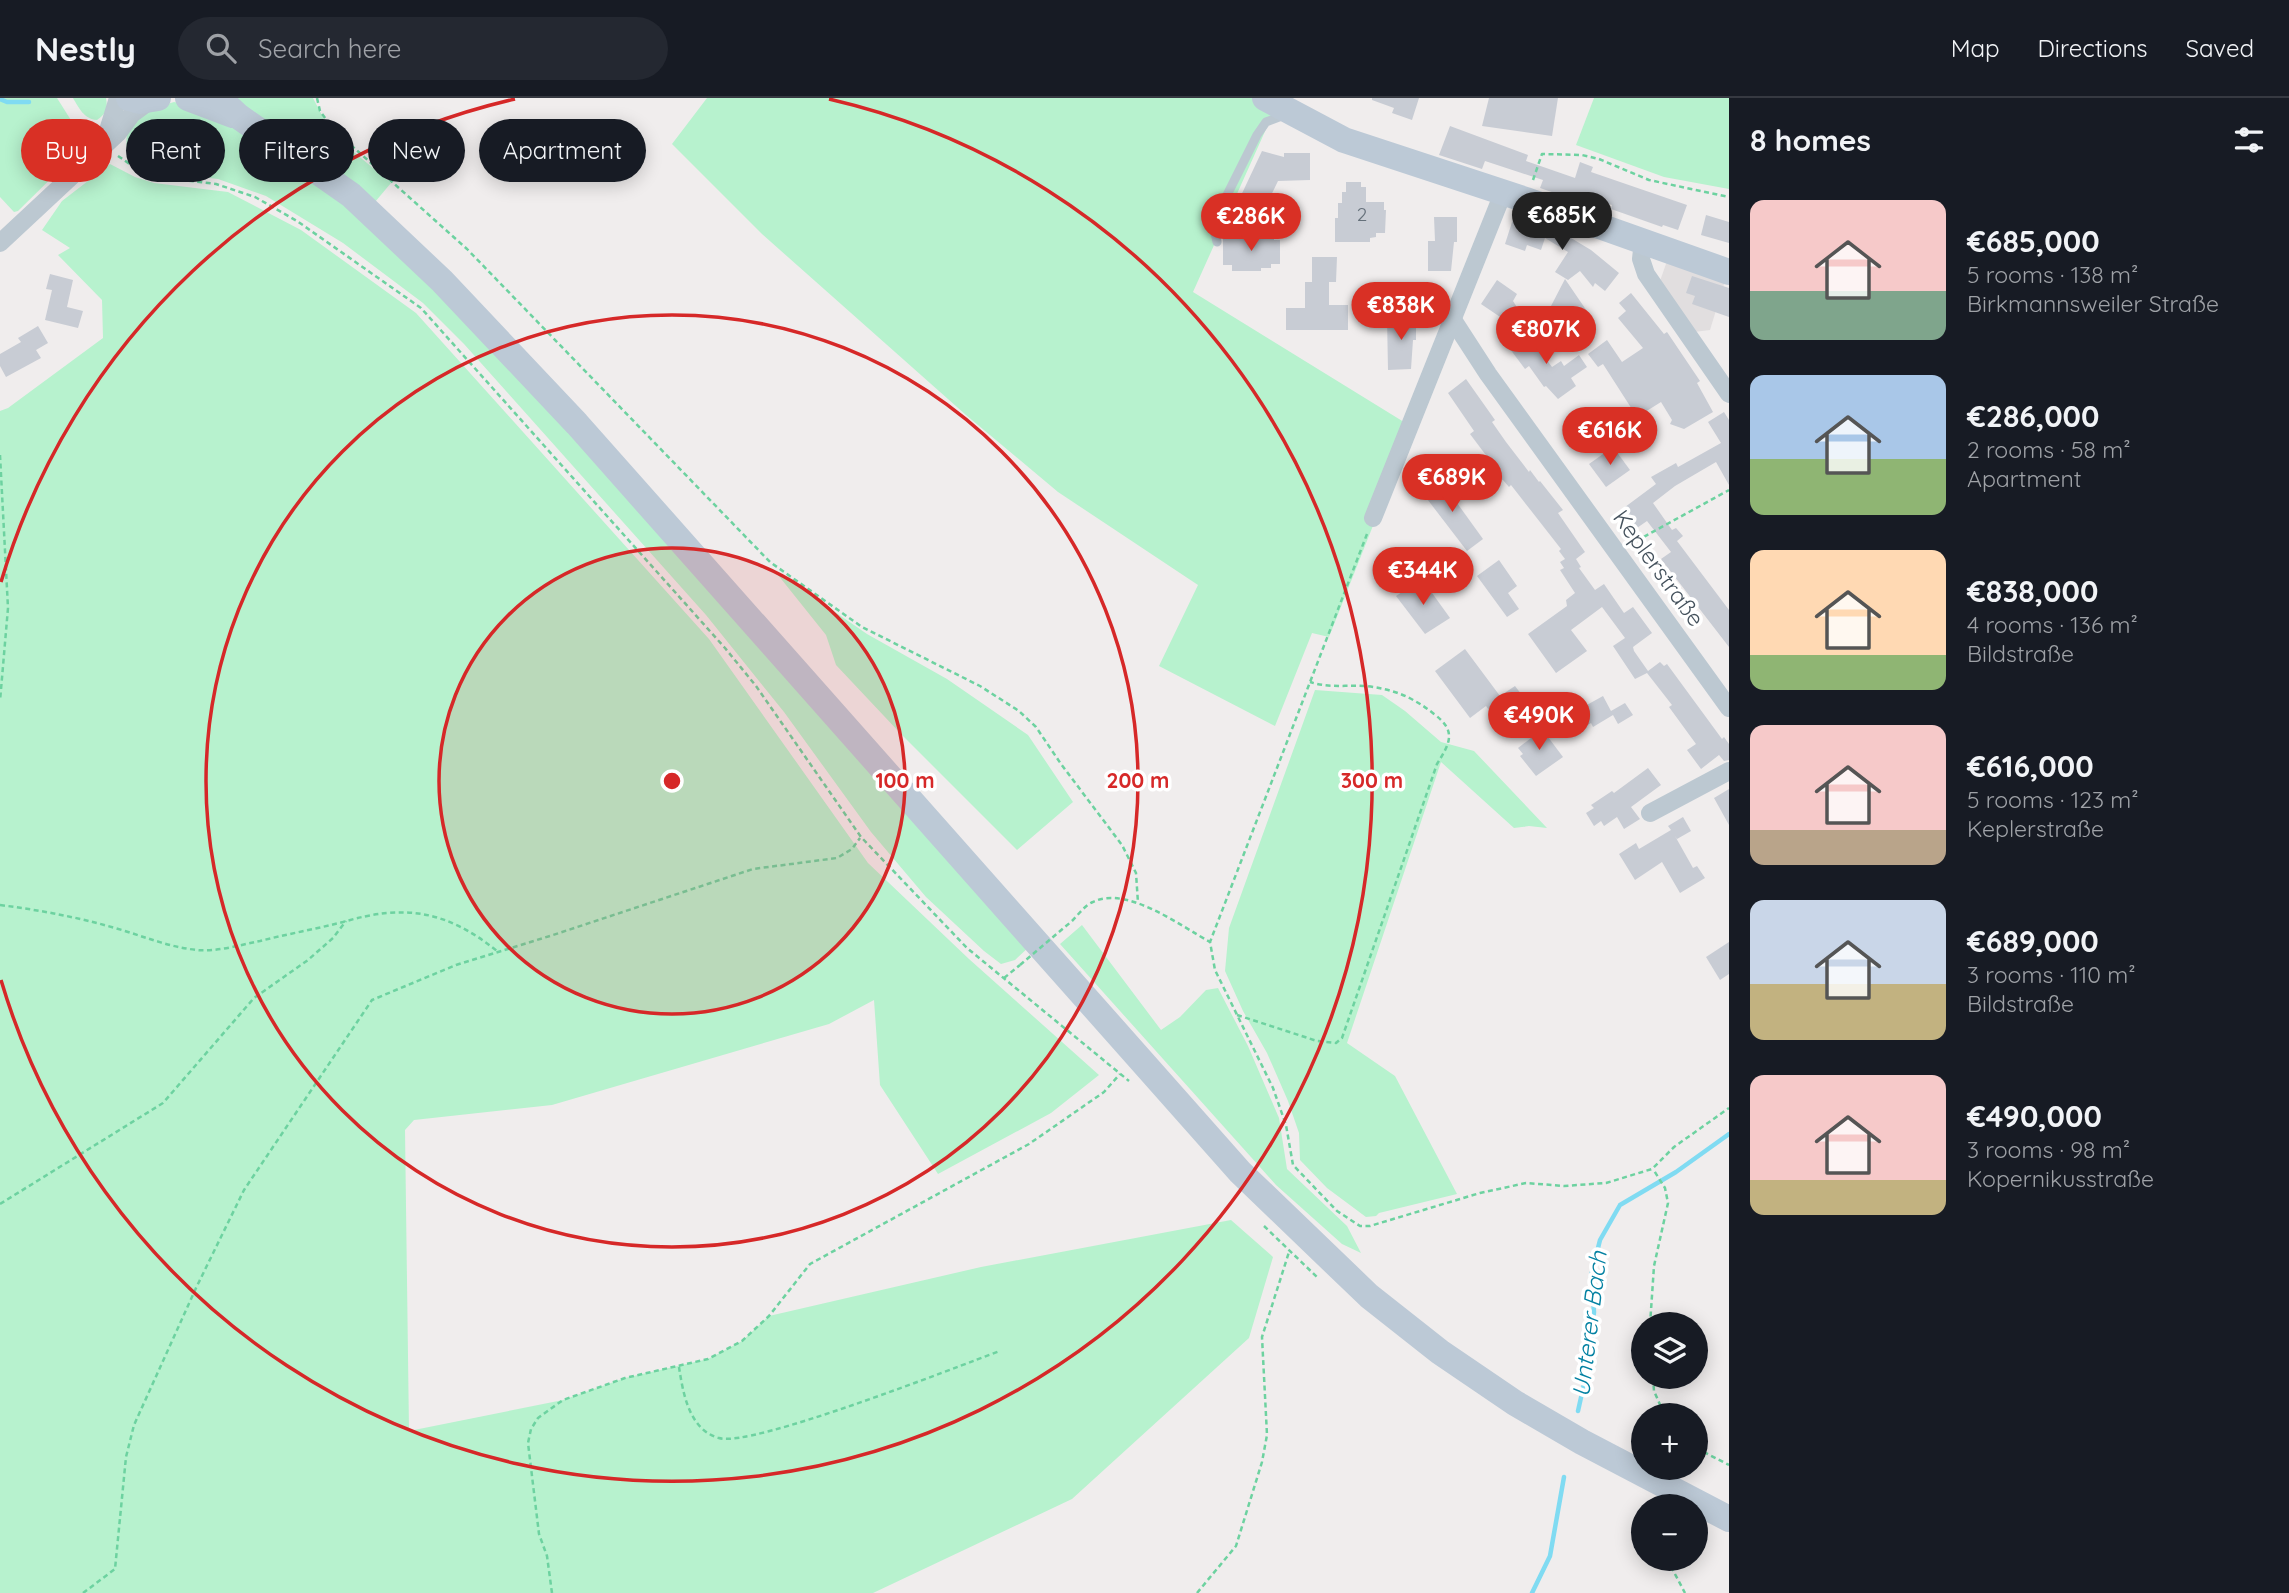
<!DOCTYPE html>
<meta charset="utf-8">
<style>
:root{--surface:#171b24;--page:#242831;--text:#f1f3f6;--muted:#9ea1a6;--line:#363941;--accent:#d93025}
body{margin:0;font-family:Quicksand,sans-serif;background:var(--page);color:var(--text);height:100vh;display:flex;flex-direction:column;font-size:26px;white-space:nowrap}
*{box-sizing:border-box;margin:0}
p{font-size:23px;color:var(--muted)}
.icon{flex:none;width:38px;height:38px;fill:none;stroke:currentColor;stroke-width:2;stroke-linecap:round;stroke-linejoin:round}
.map{position:relative;flex:1;overflow:hidden}
.panel{display:flex;flex-direction:column;background:var(--surface);width:560px}
.panel>*{flex:none}
.banner{position:absolute;left:21px;top:21px;width:665px;height:63px;display:flex;gap:14px}
.buttons{position:absolute;left:1631px;top:1214px;display:grid;gap:14px}
.buttons a{display:grid;place-items:center;width:77px;height:77px;border-radius:50%;background:var(--surface);box-shadow:0 4px 18px #0003;font-size:35px}
.price{position:absolute;translate:-50% -60px;padding:0 16px;border-radius:24px;background:var(--accent);color:#fff;font-size:23px;line-height:46px;filter:drop-shadow(0 2px 4px #0008)}
.price::after{content:'';position:absolute;left:50%;top:42px;width:21px;height:16px;margin-left:-10px;background:inherit;clip-path:polygon(0 0,100% 0,50% 100%)}
.price.current{background:#222;color:#fff}
ul{padding:0;list-style:none}
li{display:flex;align-items:center;gap:21px;height:175px;padding:0 21px}
li span{display:grid;place-items:center;flex:none;width:196px;height:140px;border-radius:14px;color:#555}
li>.icon{margin-inline-start:auto}
span .icon{width:84px;height:84px;fill:#fffc;stroke-width:1}
li b{font-size:30px}
h2{display:flex;justify-content:space-between;align-items:center;height:84px;padding:0 21px;font-size:30px}
.pill{padding:0 24px;border-radius:32px;background:var(--surface);box-shadow:0 4px 18px #0003;font-size:24px;line-height:63px}
.pill.current{background:var(--accent);color:#fff}
header{display:flex;align-items:center;gap:42px;box-sizing:border-box;height:98px;padding:0 35px;background:var(--surface);border-bottom:2px solid var(--line)}
header strong{font-size:33px}
nav{display:flex;gap:38px;margin-inline-start:auto;font-size:24px}
.search{width:490px;height:63px;background:var(--page);display:flex;align-items:center;gap:18px;box-sizing:border-box;padding:0 24px;border-radius:38px;color:var(--muted);font-size:26px}
main{display:flex;flex:1;min-height:0}
.map>svg:first-child{display:block}
</style>
<header>
<strong>Nestly</strong>
<div class="search"><svg class="icon" aria-label="search" viewBox="0 0 24 24"><circle cx="10" cy="10" r="6"/><path d="M15 15l6 6"/></svg>Search here</div>
<nav><a>Map</a><a>Directions</a><a>Saved</a></nav>
</header>
<main>
<div class="map">
<svg width="1729" height="1495" viewBox="0 0 1729 1495">
<rect width="100%" height="100%" fill="#f0eded"/>
<path fill="#e1dedf" d="M1667,163L1725,183L1710,232L1694,234L1660,183Z"/>
<g fill="#b7f2ce">
<path d="M0,0H57L86,46L18,113L14,114L0,99Z"/>
<path d="M73,0H106C108,11 106,16 97,22C84,21 79,10 73,0Z"/>
<path d="M230,0H313L331,35L391,85L375,104Z"/>
<path d="M707,0H1280L1193,194L1412,329L1329,539L1312,535L1275,628L1159,568L1198,487L1058,394L966,317L762,136L672,46Z"/>
<path d="M1594,0H1729V91L1664,79L1576,47Z"/>
<path d="M174,4L189,7L225,24L319,84L475,225L1030,848L1015,862L1001,866L984,853L926,799L871,734L784,614L706,517L464,246L423,205L343,145L266,98L218,81L176,76L146,69L128,58C120,21 143,13 174,4Z"/>
<path d="M110,66L135,79L154,85L228,94L301,132L416,215L709,541L868,765L969,861L1099,977L1051,1015L938,1076L880,987L874,902L829,926L552,1007L414,1022L405,1032L409,1333L563,1302L625,1280L708,1261L742,1243L769,1218L981,1169L1231,1122L1273,1159L1249,1240L1072,1401L873,1495H0V313L8,310L103,240L102,202L58,157L70,150L42,132L62,103Z"/>
<path d="M774,472L867,536L947,581L1028,637L1073,704L1017,752L900,635L836,567L826,537Z"/>
<path d="M1315,592L1382,597L1405,613L1441,644L1474,653L1547,730L1529,728L1514,730L1441,664L1347,945L1395,978L1457,1096L1379,1115L1376,1118L1366,1119L1327,1090L1300,1062L1299,1035L1288,1003L1267,955L1243,913L1225,873L1229,830Z"/>
<path d="M1082,827L1161,932L1180,919L1206,892L1218,890L1248,948L1279,1020L1287,1071L1347,1128L1361,1155L1342,1146L1276,1087L1060,846Z"/>
</g>
<g fill="none" stroke-linecap="round" stroke-linejoin="round">
<g stroke="#80dbf2" stroke-width="4.5">
<path d="M0,1L7,4H29"/>
<path d="M1578,1313L1590,1259L1594,1214L1591,1178L1600,1142L1620,1107L1676,1074L1729,1036"/>
<path d="M1532,1495L1550,1458L1564,1379"/>
</g>
</g>
<g fill="#c8ccd4">
<path d="M1372,0H1419L1412,22L1392,15L1394,10L1372,2Z"/>
<path d="M1489,0H1558L1552,38L1482,28Z"/>
<path d="M1450,28L1528,57L1526,63L1575,80L1580,64L1593,69L1591,74L1687,107L1678,132L1663,127L1662,129L1611,111L1612,107L1583,98L1581,104L1540,90L1543,82L1485,63L1482,71L1439,57Z"/>
<path d="M1262,53L1284,59V55H1310V82L1278,83L1261,118L1237,106Z"/>
<path d="M1346,84H1361V89H1366V104H1384V112H1386L1385,135H1376V139L1370,140V144H1335V120H1338V105H1342V94H1346Z"/>
<path d="M1706,117L1729,124V145L1701,137Z"/>
<path d="M1514,118L1551,128L1591,152L1619,175L1605,193L1595,185L1593,189L1580,173L1568,182L1555,174L1568,154L1545,140L1541,152L1527,147L1525,153L1505,146Z"/>
<path d="M1434,119H1457V144H1454L1451,173H1428V143H1435Z"/>
<path d="M1223,139H1274V142H1280V166H1271V170H1261V173H1232V167H1223Z"/>
<path d="M1312,159H1337L1336,184H1329V207H1348V232H1286V210H1305V184H1312Z"/>
<path d="M50,176L73,182L67,209L83,213L78,230L45,222L52,192L46,191Z"/>
<path d="M1692,178L1729,190V219L1692,206L1695,198L1686,195Z"/>
<path d="M1565,181L1593,222L1568,208L1564,215L1551,208Z"/>
<path d="M1497,182L1517,196L1513,203L1520,214L1515,229L1481,206Z"/>
<path d="M1631,195L1664,236L1667,234L1700,283L1697,285L1713,314L1684,331L1670,326L1672,322L1661,304L1637,319L1603,266L1598,269L1588,256L1607,242L1622,264L1643,250L1618,220L1626,213L1619,205Z"/>
<path d="M1387,219H1416V242H1413L1411,271L1388,272Z"/>
<path d="M38,228L48,245L36,252L41,260L6,279L0,268V256L21,244L18,240Z"/>
<path d="M1525,233L1552,269L1561,263L1564,268L1579,257L1587,269L1571,280L1576,288L1558,301L1546,288L1544,289L1529,268L1525,271L1507,247Z"/>
<path d="M1466,281L1495,322L1492,324L1506,344L1529,374L1530,372L1539,384L1540,383L1563,412L1558,415L1585,454L1576,461L1581,469L1579,470L1595,492L1604,486L1624,515L1633,509L1652,535L1633,549L1634,553L1648,573L1660,564L1664,568L1667,566L1722,641L1724,639L1729,646V662L1724,663L1719,657L1701,671L1687,652L1696,646L1669,609L1672,607L1647,575L1635,581L1613,548L1625,540L1602,509L1571,532L1587,553L1556,575L1528,536L1567,508L1566,502L1575,495L1560,472L1564,470L1560,464L1565,461L1559,453L1561,451L1511,387L1509,389L1503,382L1495,380L1497,372L1470,336L1474,333L1448,295Z"/>
<path d="M1724,314L1729,322V387L1716,364L1675,388L1653,405L1672,432L1676,430L1683,438L1677,443L1729,512V549L1661,461L1671,454L1647,423L1634,432L1617,415L1656,386L1651,379L1676,365L1678,369L1721,345L1708,324Z"/>
<path d="M1613,349L1630,372L1606,389L1589,366Z"/>
<path d="M1439,380L1483,441L1467,453L1421,393Z"/>
<path d="M1499,462L1517,488L1508,495L1519,511L1507,519L1477,478Z"/>
<path d="M1422,481L1450,520L1425,536L1396,498Z"/>
<path d="M1465,551L1500,598L1515,588L1528,605L1499,626L1486,608L1470,620L1435,573Z"/>
<path d="M1603,598L1611,613L1625,605L1633,617L1618,626L1613,617L1593,629L1591,625L1576,634L1567,618Z"/>
<path d="M1539,627L1563,659L1536,678L1520,658L1523,656L1518,650L1531,640L1528,636Z"/>
<path d="M1648,670L1661,687L1631,709L1640,721L1624,731L1617,719L1604,728L1601,723L1594,728L1586,715L1594,710L1591,707L1612,693L1614,695Z"/>
<path d="M1729,691V727L1714,700Z"/>
<path d="M1683,719L1691,733L1677,741L1675,738L1693,770L1697,768L1705,780L1680,795L1662,764L1635,782L1619,756L1636,745L1639,751L1671,732L1668,728Z"/>
<path d="M1729,844V876L1720,882L1706,859Z"/>
</g>
<g fill="none" stroke-linecap="round" stroke-linejoin="round">
<g stroke="#6dd2a0" stroke-width="2.5" stroke-dasharray="5 3.5" stroke-linecap="butt">
<path d="M317,0L320,13L333,31L467,151L770,464L862,529L980,588L1019,613L1036,629L1061,666L1122,747L1136,775L1138,805"/>
<path d="M118,58L140,73L167,80L216,86L255,99L297,123L421,210L725,550L756,588L861,739L967,850L1129,983"/>
<path d="M1533,82L1542,56L1582,57L1599,61L1649,82L1729,99"/>
<path d="M0,357L8,510L0,603"/>
<path d="M1367,436L1210,844L1215,872L1273,990L1286,1027L1293,1067L1337,1113L1360,1128H1370L1480,1095L1526,1085L1564,1088L1606,1085L1652,1071L1674,1049L1729,1010"/>
<path d="M1629,447L1729,392"/>
<path d="M0,807C39,812 77,819 115,830C143,838 168,849 197,852C217,854 240,847 260,843C287,836 316,831 343,824C404,806 446,812 497,853"/>
<path d="M1072,823C1078,817 1085,807 1093,804C1126,787 1181,828 1210,844"/>
<path d="M1004,880L1020,867"/>
<path d="M1237,917L1317,943L1336,945L1342,940L1437,666C1450,645 1457,633 1434,616C1413,599 1391,590 1364,588C1346,587 1328,590 1310,584"/>
<path d="M0,1106L163,1005L254,900L308,862L333,840L346,823"/>
<path d="M1264,1128L1318,1180"/>
<path d="M1650,1227L1654,1168L1668,1105L1665,1090L1653,1071"/>
<path d="M679,1269C683,1295 689,1332 719,1340C751,1350 956,1269 1000,1253"/>
<path d="M1653,1279L1654,1293L1665,1318"/>
<path d="M1696,1350L1729,1367"/>
<path d="M1667,1461L1685,1495"/>
<path d="M83,1495L115,1471L126,1359L134,1327L196,1190L244,1092L372,902L456,867L553,837L753,771L837,760L852,751L860,740"/>
<path d="M552,1495L547,1458L539,1436L528,1345L531,1331L538,1320L563,1302L625,1280L708,1261L742,1243L769,1218L810,1166L1029,1046L1104,994L1120,976"/>
<path d="M1197,1495L1236,1448L1262,1364L1267,1337L1262,1239L1289,1154"/>
</g>
<path stroke="#bcc8d1" stroke-width="9" d="M1217,144L1213,125L1257,37L1266,24L1287,16"/>
<g stroke="#bcc8d1" stroke-width="18">
<path d="M103,49L118,0"/>
<path d="M1643,143L1641,161L1646,176L1729,296"/>
<path d="M0,145L118,35L132,16L151,2"/>
<path d="M1453,222L1488,276L1729,610"/>
<path d="M1373,420L1503,95"/>
<path d="M1650,715L1729,673"/>
</g>
<g stroke="#bcc9d6" stroke-width="26">
<path d="M129,0L140,3L158,0"/>
<path d="M188,0L233,17"/>
<path d="M219,0L238,18L351,97L442,183L577,326L1240,1074L1369,1198L1440,1254L1515,1305L1582,1344L1729,1421"/>
<path d="M1265,0L1344,42L1526,102L1729,174"/>
</g>
<path stroke="#6dd2a0" stroke-width="2.5" stroke-dasharray="5 3.5" stroke-linecap="butt" d="M1020,867L1072,823"/>
</g>
<circle cx="672" cy="683" r="233" fill="#d62828" fill-opacity=".12"/>
<g fill="none" stroke="#d62828" stroke-width="3.5">
<circle cx="672" cy="683" r="233"/>
<circle cx="672" cy="683" r="466"/>
<path d="M1 484A700 700 0 0 1 515 1M829 1A700 700 0 1 1 1 882"/>
</g>
<g text-anchor="middle" dominant-baseline="central" stroke-width="7" stroke-linejoin="round" paint-order="stroke">
<g font-size="19" fill="#65707a">
<text x="1362" y="116">2</text>
</g>
<g font-size="23" fill="#44515c" stroke="#fff">
<text transform="translate(1659 470) rotate(54)">Keplerstraße</text>
</g>
<g font-size="24" font-style="italic" fill="#0381a2" stroke="#fff">
<text transform="translate(1589 1226) rotate(-83)">Unterer Bach</text>
</g>
</g>
<circle cx="672" cy="683" r="10" fill="#d62828" stroke="#fff" stroke-width="3.5"/>
<g font-size="21" text-anchor="middle" font-weight="bold" fill="#d62828" stroke="#fff" stroke-width="7" stroke-linejoin="round" paint-order="stroke">
<text x="905" y="690">100 m</text>
<text x="1138" y="690">200 m</text>
<text x="1372" y="690">300 m</text>
</g>
</svg>
<div class="buttons">
<a><svg class="icon" aria-label="layers" viewBox="0 0 24 24"><path d="M12 4l9 5-9 5-9-5zM3 14l9 5 9-5"/></svg></a>
<a>+</a>
<a>−</a>
</div>
<b class="price current" style="left:1562px;top:154px">€685K</b>
<b class="price" style="left:1251px;top:155px">€286K</b>
<b class="price" style="left:1401px;top:244px">€838K</b>
<b class="price" style="left:1546px;top:268px">€807K</b>
<b class="price" style="left:1610px;top:369px">€616K</b>
<b class="price" style="left:1452px;top:416px">€689K</b>
<b class="price" style="left:1423px;top:509px">€344K</b>
<b class="price" style="left:1539px;top:654px">€490K</b>
<div class="banner">
<a class="pill current">Buy</a>
<a class="pill">Rent</a>
<a class="pill">Filters</a>
<a class="pill">New</a>
<a class="pill">Apartment</a>
</div>
</div>
<section class="panel">
<h2>8 homes<svg class="icon" aria-label="filters" viewBox="0 0 24 24"><path d="M4 7h16M4 17h16"/><circle cx="9" cy="7" r="2"/><circle cx="15" cy="17" r="2"/></svg></h2>
<ul>
<li><span style="background:linear-gradient(#f6c9c9 65%,#7fa58c 0)"><svg class="icon" aria-label="home" viewBox="0 0 24 24"><path d="M3 11l9-7 9 7M6 9v11h12V9"/></svg></span><div><b>€685,000</b><p>5 rooms · 138 m²</p><p>Birkmannsweiler Straße</p></div></li>
<li><span style="background:linear-gradient(#a9c7e8 60%,#8fb573 0)"><svg class="icon" aria-label="home" viewBox="0 0 24 24"><path d="M3 11l9-7 9 7M6 9v11h12V9"/></svg></span><div><b>€286,000</b><p>2 rooms · 58 m²</p><p>Apartment</p></div></li>
<li><span style="background:linear-gradient(#ffd9b3 75%,#8fb573 0)"><svg class="icon" aria-label="home" viewBox="0 0 24 24"><path d="M3 11l9-7 9 7M6 9v11h12V9"/></svg></span><div><b>€838,000</b><p>4 rooms · 136 m²</p><p>Bildstraße</p></div></li>
<li><span style="background:linear-gradient(#f6c9c9 75%,#b9a48a 0)"><svg class="icon" aria-label="home" viewBox="0 0 24 24"><path d="M3 11l9-7 9 7M6 9v11h12V9"/></svg></span><div><b>€616,000</b><p>5 rooms · 123 m²</p><p>Keplerstraße</p></div></li>
<li><span style="background:linear-gradient(#c9d6e8 60%,#c2b280 0)"><svg class="icon" aria-label="home" viewBox="0 0 24 24"><path d="M3 11l9-7 9 7M6 9v11h12V9"/></svg></span><div><b>€689,000</b><p>3 rooms · 110 m²</p><p>Bildstraße</p></div></li>
<li><span style="background:linear-gradient(#f6c9c9 75%,#c2b280 0)"><svg class="icon" aria-label="home" viewBox="0 0 24 24"><path d="M3 11l9-7 9 7M6 9v11h12V9"/></svg></span><div><b>€490,000</b><p>3 rooms · 98 m²</p><p>Kopernikusstraße</p></div></li>
</ul>
</section>
</main>
